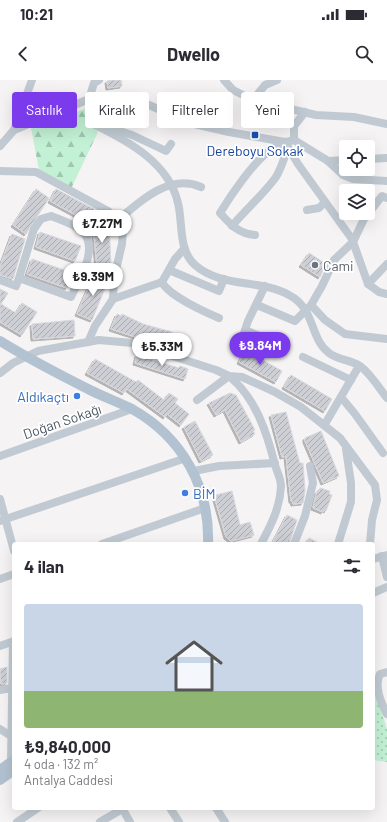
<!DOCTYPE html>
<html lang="tr">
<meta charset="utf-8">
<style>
:root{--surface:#fff;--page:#f7f7f7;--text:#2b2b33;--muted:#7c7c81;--accent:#7c3aed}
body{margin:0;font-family:Barlow,sans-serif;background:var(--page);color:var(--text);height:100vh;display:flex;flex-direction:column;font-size:15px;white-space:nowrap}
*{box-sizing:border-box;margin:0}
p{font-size:13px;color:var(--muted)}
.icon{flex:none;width:22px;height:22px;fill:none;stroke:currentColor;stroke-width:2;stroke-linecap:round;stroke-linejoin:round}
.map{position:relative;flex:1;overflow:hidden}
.sheet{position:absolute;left:12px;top:462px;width:363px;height:268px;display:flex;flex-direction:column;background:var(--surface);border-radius:4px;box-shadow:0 4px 16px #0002}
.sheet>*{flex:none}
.top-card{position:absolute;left:12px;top:12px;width:363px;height:36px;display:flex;gap:8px}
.tools{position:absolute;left:339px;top:60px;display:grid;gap:8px}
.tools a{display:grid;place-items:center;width:36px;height:36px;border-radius:4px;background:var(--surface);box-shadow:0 4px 16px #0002;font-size:20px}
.price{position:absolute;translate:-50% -34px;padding:0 9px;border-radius:14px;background:#fff;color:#222;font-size:13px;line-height:26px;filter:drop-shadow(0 1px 2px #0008)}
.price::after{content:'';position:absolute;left:50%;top:24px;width:12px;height:9px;margin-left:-6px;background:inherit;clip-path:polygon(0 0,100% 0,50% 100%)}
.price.on{background:var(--accent);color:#fff}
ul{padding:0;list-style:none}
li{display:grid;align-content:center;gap:8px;height:212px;padding:0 12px}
li span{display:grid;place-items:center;height:124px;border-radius:4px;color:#555}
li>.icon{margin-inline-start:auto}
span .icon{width:72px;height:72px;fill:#fffc;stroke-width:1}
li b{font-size:17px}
h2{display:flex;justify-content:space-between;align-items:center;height:48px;padding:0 12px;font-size:17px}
.tag{padding:0 14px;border-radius:4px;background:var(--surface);box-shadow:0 4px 16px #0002;font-size:14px;line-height:36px}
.tag.on{background:var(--accent);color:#fff}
.status{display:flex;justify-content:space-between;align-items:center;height:28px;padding:0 20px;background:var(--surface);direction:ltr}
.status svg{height:11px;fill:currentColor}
header{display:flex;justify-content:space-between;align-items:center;height:52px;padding:0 12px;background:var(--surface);font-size:18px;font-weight:700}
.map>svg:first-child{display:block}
</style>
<div class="status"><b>10:21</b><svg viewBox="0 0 49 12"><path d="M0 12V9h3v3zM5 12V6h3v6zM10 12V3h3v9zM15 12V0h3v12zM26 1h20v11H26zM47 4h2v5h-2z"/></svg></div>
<header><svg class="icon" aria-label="back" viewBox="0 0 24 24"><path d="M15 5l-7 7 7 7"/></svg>Dwello<svg class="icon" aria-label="search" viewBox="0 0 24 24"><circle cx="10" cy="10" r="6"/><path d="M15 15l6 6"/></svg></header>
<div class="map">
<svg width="387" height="742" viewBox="0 0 387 742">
<defs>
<pattern id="grass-dots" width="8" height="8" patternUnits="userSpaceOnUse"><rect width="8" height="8" fill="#c3f1d5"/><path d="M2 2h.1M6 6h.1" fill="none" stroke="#a0c6b0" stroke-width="1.8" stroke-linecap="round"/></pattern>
<pattern id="forest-firs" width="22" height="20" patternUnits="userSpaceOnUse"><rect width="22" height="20" fill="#c3f1d5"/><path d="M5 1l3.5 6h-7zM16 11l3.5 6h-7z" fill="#a0c6b0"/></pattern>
<pattern id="building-hatch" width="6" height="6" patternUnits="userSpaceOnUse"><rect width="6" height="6" fill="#cdcfd5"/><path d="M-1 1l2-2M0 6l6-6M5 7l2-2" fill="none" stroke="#a8abb0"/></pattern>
<filter id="shadow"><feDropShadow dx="-2" dy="2" stdDeviation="0" flood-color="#0004"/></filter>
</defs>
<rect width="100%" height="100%" fill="#f5f3f3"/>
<path fill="url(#grass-dots)" d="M373,599L387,650V682L373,680Z"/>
<path fill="url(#forest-firs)" d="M85,29L98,52L69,113L39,90L31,48Z"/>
<g fill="url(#building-hatch)" stroke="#d7d9de" filter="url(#shadow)">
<path d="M112,0H121L122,6L108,8L107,1Z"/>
<path d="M36,109L49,118L26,154L13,145Z"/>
<path d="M56,109L94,129L87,141L50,121Z"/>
<path d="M109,142L111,185L97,187L93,144Z"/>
<path d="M40,152L81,166L75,181L36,167Z"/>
<path d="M12,154L25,159L13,199L0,195V187Z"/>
<path d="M309,173L326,184L320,197L301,185Z"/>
<path d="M32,179L73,193L67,208L27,194Z"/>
<path d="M94,194L108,201L92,240L77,234Z"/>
<path d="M0,209L8,213L1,224L16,233L22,223L37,232L22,255L0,242Z"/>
<path d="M117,234L121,236L122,234L143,244L172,252L171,254L175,255L170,268L111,249Z"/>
<path d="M74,240L75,256L33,259L32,244Z"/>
<path d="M245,270L282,291L276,302L239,282Z"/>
<path d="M137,275L179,288L180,286L188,289L185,299L135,283Z"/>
<path d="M95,279L136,302L138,300L164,320L169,313L178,319L175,323L189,334L181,345L167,334L165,337L127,309L124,313L87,293Z"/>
<path d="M291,295L332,319L325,331L284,307Z"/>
<path d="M230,313L236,315L255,350L253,351L255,354L241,362L225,330L216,335L209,323Z"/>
<path d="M286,332L299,380L300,383H303L305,411L303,423L293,424L292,421H291L286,376L282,377L271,335Z"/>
<path d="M195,341L213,375L201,381L184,347Z"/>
<path d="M321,351L339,396L323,403L305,361V358Z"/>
<path d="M320,408L330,411L329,414L332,415L326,431L323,430V432L313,428L317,411L319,412Z"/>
<path d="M232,411L240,445L250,442L254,455L231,461L226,457L215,419H217L216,415Z"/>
<path d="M287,435L297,440L289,464H272Z"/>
<path d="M309,458L321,464H306Z"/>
<path d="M7,587V603L1,604L0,589Z"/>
</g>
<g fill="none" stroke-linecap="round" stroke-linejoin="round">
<g stroke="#c1cad2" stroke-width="8">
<path d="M99,0L94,3L89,19L95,45C128,61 169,83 178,123C183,143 178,170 195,185C221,208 260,199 289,215C316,229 309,258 329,273C338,280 351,280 360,286C371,294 379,308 387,318"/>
<path d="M224,0L233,10L253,20L316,35L354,37L387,44"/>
<path d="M253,20L265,5L277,0"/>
<path d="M102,45L132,55L166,71L171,64"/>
<path d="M14,50L32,0"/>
<path d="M294,60V46L305,32"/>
<path d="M285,62L298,84L352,159L368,204L379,212L387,214"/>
<path d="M0,66L14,50L89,19L130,21L149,25L190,43L229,52L285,62"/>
<path d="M368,79L387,78"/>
<path d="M328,81L346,80"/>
<path d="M0,91L36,92L108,131L118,140L123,149L122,164L114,198L113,219"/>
<path d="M387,118L382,116L364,139L353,162L334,180L322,206L311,225L325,240L345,254L387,259"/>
<path d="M307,130L319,128L325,122"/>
<path d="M118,140C140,121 170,93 201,107"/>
<path d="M232,146C246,129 263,115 276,97C281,89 284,78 288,68"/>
<path d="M255,155C239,154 231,145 220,133C231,115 252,84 269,71C276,65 285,62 294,60L328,81L343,95L353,99L387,101"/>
<path d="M169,190L219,211L224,199"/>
<path d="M0,200L16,206L19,198L34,149L41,139L51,136C61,140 74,144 82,151C100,168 79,199 71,217L19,198"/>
<path d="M162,202C168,215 205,232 219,238"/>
<path d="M368,204L387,184"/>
<path d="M113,219L162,202L175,179L184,169"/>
<path d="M257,225L295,241L309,227"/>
<path d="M245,250L264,258"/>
<path d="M88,262L95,246L113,219"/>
<path d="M240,265L248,241L265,206"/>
<path d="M303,277L351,300"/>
<path d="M0,293L13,283L38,271L99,260L132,263L216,290L229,296L242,297L275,312L301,327L340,358L375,405L377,420L372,440L370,464"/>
<path d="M341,317L355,334L383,373"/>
<path d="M197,320L229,296C256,318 267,353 275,385C277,392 281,399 281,406C280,428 271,445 261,464"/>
<path d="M325,344L359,286"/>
<path d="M0,376L132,329"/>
<path d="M194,391L219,386L275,383"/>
<path d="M0,419L14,471"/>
<path d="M0,441L186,378"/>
<path d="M102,464L205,428"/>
<path d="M294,464L305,436L313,403L310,386"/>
<path d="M338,464L351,422V403L346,369"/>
<path d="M382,476L387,497"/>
<path d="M373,479L387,475"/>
<path d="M0,499L14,494"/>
<path d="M373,513L387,507"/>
<path d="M0,566L14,561"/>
<path d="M387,592L380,594C374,606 381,623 387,634"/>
<path d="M0,610L12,608"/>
<path d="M0,649L11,656"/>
<path d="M11,682L13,562"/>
<path d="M122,728L130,742"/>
<path d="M170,728L179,742"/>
<path d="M216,728L225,742"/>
<path d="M17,742L38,728"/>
<path d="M100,742L124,728"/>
</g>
<g stroke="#b3c2d1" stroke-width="10">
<path d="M0,261C29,279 60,295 90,310C104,317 118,322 132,329C182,357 210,407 208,464"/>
<path d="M0,690L14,680"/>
<path d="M0,700L14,690"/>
</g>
</g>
<rect fill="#1a4fb4" stroke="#fff" stroke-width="1.5" x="251" y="51" width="8" height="8" rx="2"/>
<circle fill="#6b7280" stroke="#fff" stroke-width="1.5" cx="315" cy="185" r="4"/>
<g fill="#3f7fe0" stroke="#fff" stroke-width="1.5">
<circle cx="77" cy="316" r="4"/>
<circle cx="185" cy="413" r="4"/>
</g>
<g text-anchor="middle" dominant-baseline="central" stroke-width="3.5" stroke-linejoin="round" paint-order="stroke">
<g font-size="14" fill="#164399" stroke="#fff">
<text x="255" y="70">Dereboyu Sokak</text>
</g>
<g font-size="14" fill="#5b616d" stroke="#fff" text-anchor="start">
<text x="323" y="185">Cami</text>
</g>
<g font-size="14" fill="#366cbe" stroke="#fff" text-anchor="end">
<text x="69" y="316">Aldıkaçtı</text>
<text x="193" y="413" text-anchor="start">BİM</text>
</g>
<g font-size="14" fill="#4a5661" stroke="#fff">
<text transform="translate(62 341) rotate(-19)">Doğan Sokağı</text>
</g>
</g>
</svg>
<div class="tools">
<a><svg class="icon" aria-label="locate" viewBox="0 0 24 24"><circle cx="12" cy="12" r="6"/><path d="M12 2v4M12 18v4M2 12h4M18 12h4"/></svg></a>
<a><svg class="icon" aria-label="layers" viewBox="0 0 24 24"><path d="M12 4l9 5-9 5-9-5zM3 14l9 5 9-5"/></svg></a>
</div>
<b class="price" style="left:102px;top:164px">₺7.27M</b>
<b class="price" style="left:93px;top:217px">₺9.39M</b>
<b class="price on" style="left:260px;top:286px">₺9.84M</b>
<b class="price" style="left:162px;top:287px">₺5.33M</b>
<div class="top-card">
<a class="tag on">Satılık</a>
<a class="tag">Kiralık</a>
<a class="tag">Filtreler</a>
<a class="tag">Yeni</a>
</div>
<section class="sheet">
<h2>4 ilan<svg class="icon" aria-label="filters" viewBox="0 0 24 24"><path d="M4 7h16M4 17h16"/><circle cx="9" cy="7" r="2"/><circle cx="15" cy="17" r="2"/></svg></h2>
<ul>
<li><span style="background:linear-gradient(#c9d6e8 70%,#8fb573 0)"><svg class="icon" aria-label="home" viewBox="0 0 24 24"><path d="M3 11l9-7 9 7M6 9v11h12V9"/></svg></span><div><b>₺9,840,000</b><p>4 oda · 132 m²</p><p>Antalya Caddesi</p></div></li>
</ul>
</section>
</div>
